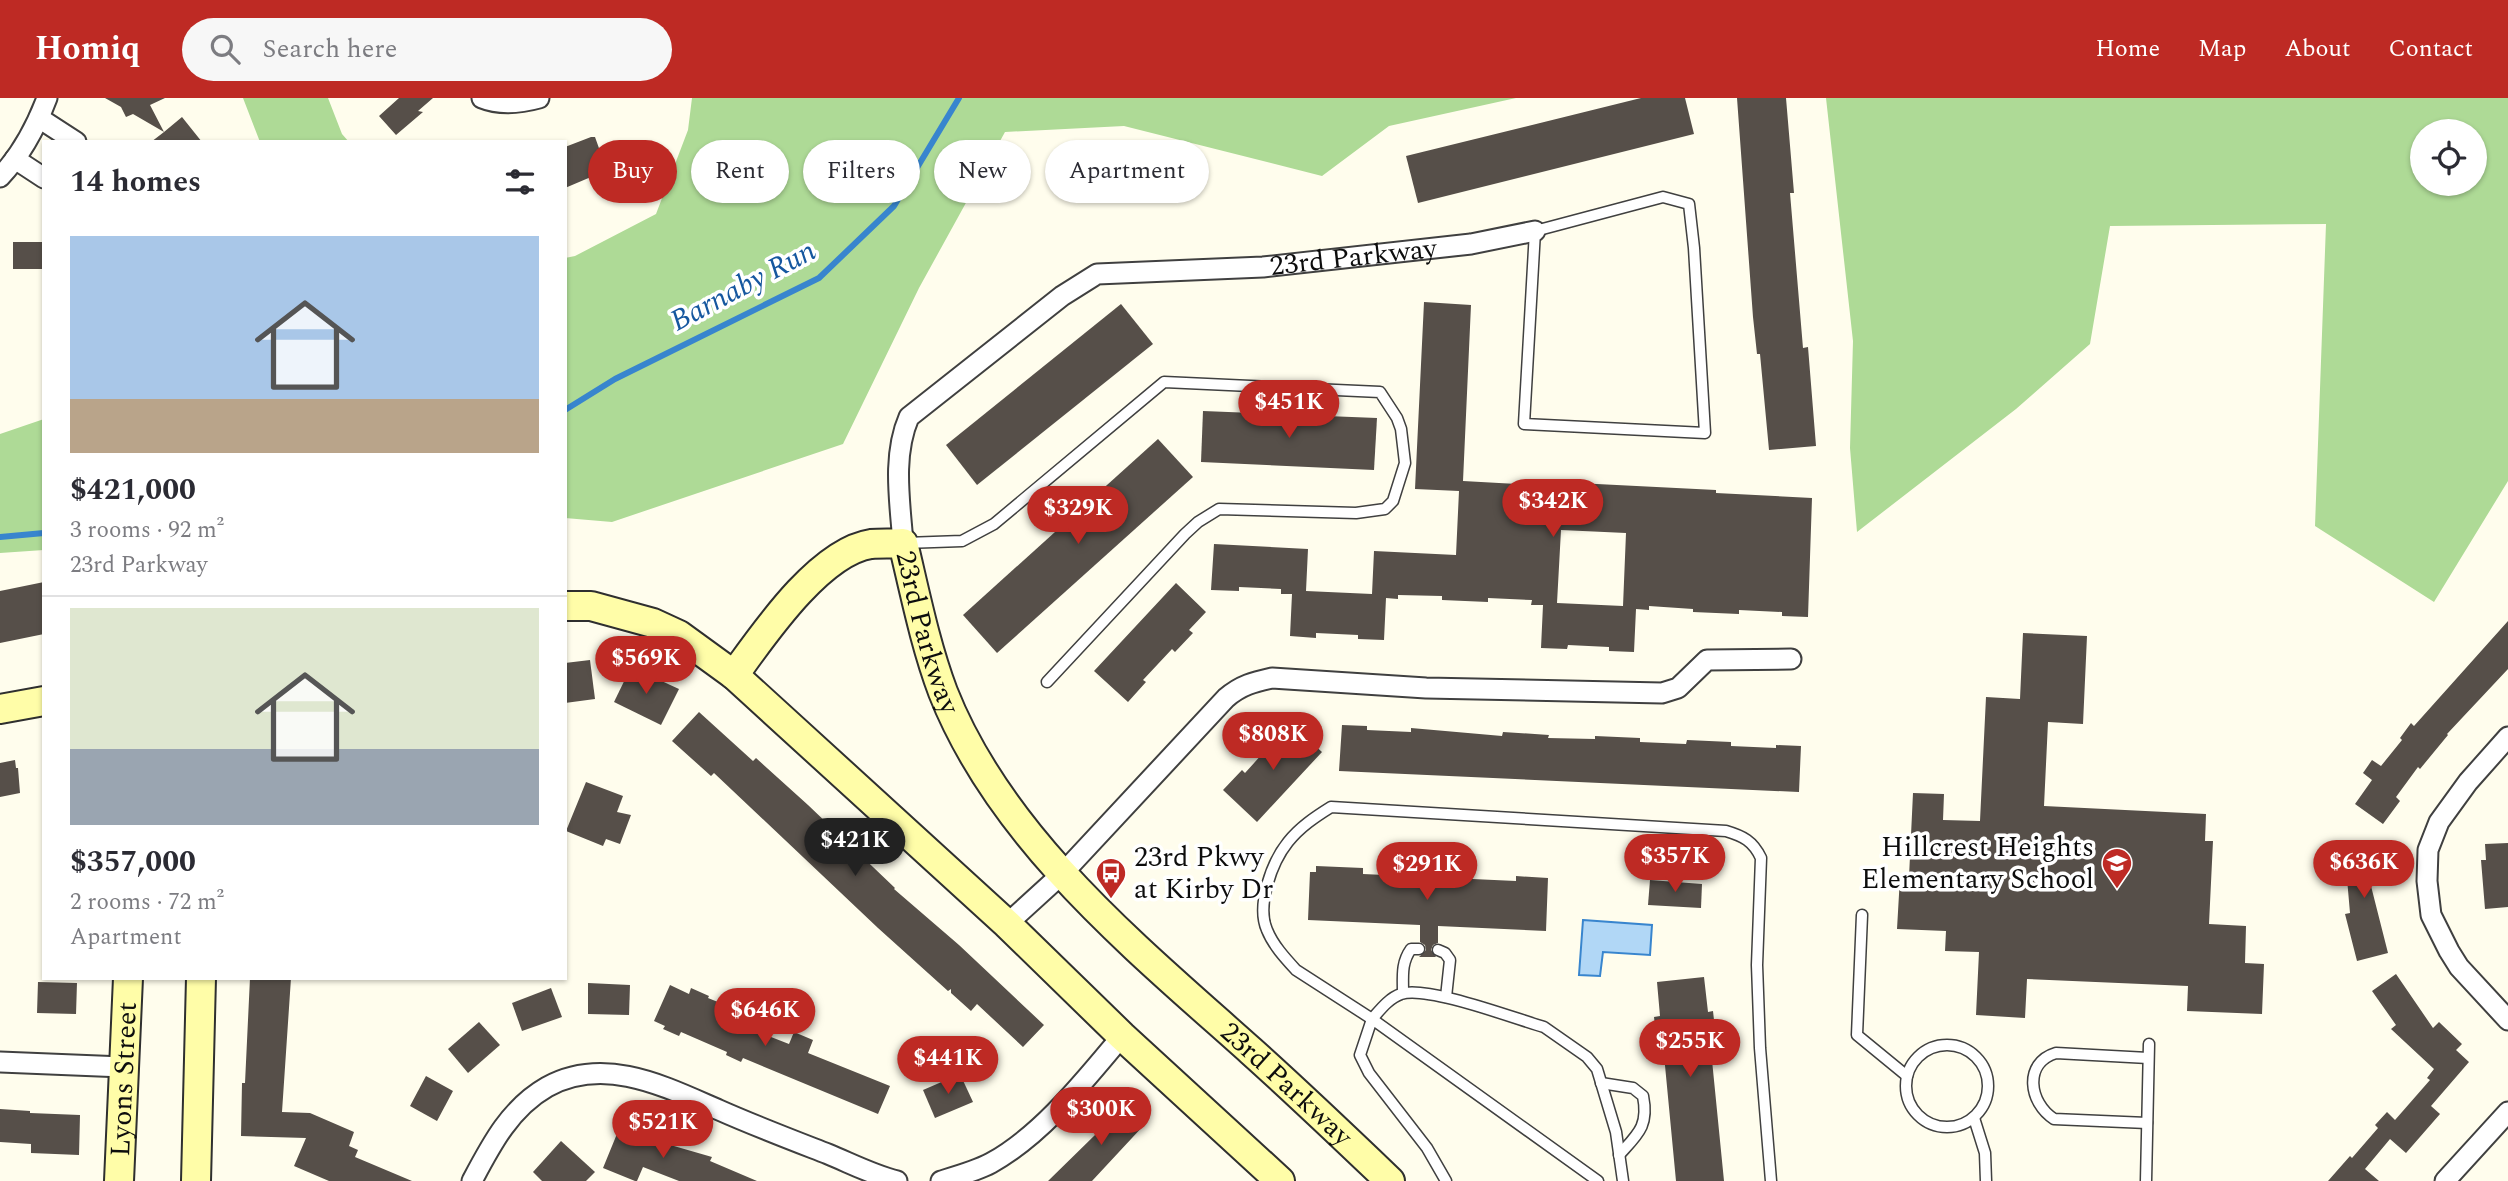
<!DOCTYPE html>
<meta charset="utf-8">
<style>
:root{--surface:#fff;--page:#f7f7f7;--text:#2b2b33;--muted:#7c7c81;--line:#e1e1e2;--accent:#be2a24}
body{margin:0;font-family:Spectral,serif;background:var(--page);color:var(--text);height:100vh;display:flex;flex-direction:column;font-size:26px;white-space:nowrap}
*{box-sizing:border-box;margin:0}
p{font-size:23px;color:var(--muted)}
.icon{flex:none;width:38px;height:38px;fill:none;stroke:currentColor;stroke-width:2;stroke-linecap:round;stroke-linejoin:round}
.map{position:relative;flex:1;overflow:hidden}
.sheet{position:absolute;left:42px;top:42px;width:525px;height:840px;display:flex;flex-direction:column;background:var(--surface);border-radius:0px;box-shadow:0 2px 5px #0004}
.sheet>*{flex:none}
.guide{position:absolute;left:588px;top:42px;width:665px;height:63px;display:flex;gap:14px}
.tools{position:absolute;left:2410px;top:21px;display:grid;gap:14px}
.tools a{display:grid;place-items:center;width:77px;height:77px;border-radius:50%;background:var(--surface);box-shadow:0 2px 5px #0004;font-size:35px}
.price{position:absolute;translate:-50% -60px;padding:0 16px;border-radius:24px;background:var(--accent);color:#fff;font-size:23px;line-height:46px;filter:drop-shadow(0 2px 4px #0008)}
.price::after{content:'';position:absolute;left:50%;top:42px;width:21px;height:16px;margin-left:-10px;background:inherit;clip-path:polygon(0 0,100% 0,50% 100%)}
.price.current{background:#222;color:#fff}
ul{padding:0;list-style:none}
li{display:grid;align-content:center;gap:14px;height:371px;padding:0 28px}
li+li{border-top:2px solid var(--line)}
li span{display:grid;place-items:center;height:217px;border-radius:0px;color:#555}
li>.icon{margin-inline-start:auto}
span .icon{width:126px;height:126px;fill:#fffc;stroke-width:1}
li b{font-size:30px}
h2{display:flex;justify-content:space-between;align-items:center;height:84px;padding:0 28px;font-size:30px}
.pill{padding:0 24px;border-radius:32px;background:var(--surface);box-shadow:0 2px 5px #0004;font-size:24px;line-height:63px}
.pill.current{background:var(--accent);color:#fff}
header{display:flex;align-items:center;gap:42px;box-sizing:border-box;height:98px;padding:0 35px;background:var(--accent);color:#fff}
header strong{font-size:33px}
nav{display:flex;gap:38px;margin-inline-start:auto;font-size:24px}
.search{width:490px;height:63px;background:var(--page);display:flex;align-items:center;gap:18px;box-sizing:border-box;padding:0 24px;border-radius:38px;color:var(--muted);font-size:26px}
.map>svg:first-child{display:block}
</style>
<header>
<strong>Homiq</strong>
<div class="search"><svg class="icon" aria-label="search" viewBox="0 0 24 24"><circle cx="10" cy="10" r="6"/><path d="M15 15l6 6"/></svg>Search here</div>
<nav><a>Home</a><a>Map</a><a>About</a><a>Contact</a></nav>
</header>
<div class="map">
<svg width="2508" height="1083" viewBox="0 0 2508 1083">
<rect width="100%" height="100%" fill="#fffded"/>
<g fill="#aeda96" fill-rule="evenodd">
<path d="M243,0H328L342,36L349,44H260Z"/>
<path d="M692,0H1516L1389,28L1322,78L1124,28L1005,34L919,190L843,346L612,424L565,420V160L575,158L656,116L688,32Z"/>
<path d="M1826,0H2508V383L2434,504L2315,428L2326,126L2110,128L2090,246L2016,311L1857,434L1850,350L1853,243ZM2474,33V86H2422V33Z"/>
<path d="M44,321V452L0,455V336Z"/>
</g>
<path fill="#b1d7f6" stroke="#3885ce" stroke-width="2" d="M1583,822L1652,827L1650,857L1603,854L1600,878L1579,877Z"/>
<g fill="none" stroke-linecap="round" stroke-linejoin="round">
<g stroke="#3885ce" stroke-width="6">
<path d="M565,312L615,281L819,180L894,108L959,0"/>
<path d="M0,439L44,435"/>
</g>
</g>
<g fill="#564f49" fill-rule="evenodd">
<path d="M105,0H165L150,7L164,34L182,19L202,44H151L164,34L133,16L126,19L121,9Z"/>
<path d="M399,0H433L418,13L423,14L396,37L379,18Z"/>
<path d="M1641,0H1685L1694,36L1418,105L1406,58Z"/>
<path d="M1737,0H1786L1794,95H1790L1803,250L1808,249L1816,348L1769,352L1760,256H1757L1753,219Z"/>
<path d="M591,39H595L605,67L596,71L598,76L565,90V49Z"/>
<rect x="13" y="144" width="31" height="27"/>
<path d="M1424,204L1471,207L1463,383L1556,388L1557,384L1716,392V395L1812,400L1808,519L1782,518V514L1739,512V516L1693,514V511L1649,508V512L1636,511L1634,554L1609,553V549L1568,547L1567,551L1541,550L1543,507H1531L1532,502L1488,500V504L1442,502V498L1398,497V501L1386,500L1384,542L1358,541V537L1316,535V540L1290,538L1292,496H1281V491L1239,489V493L1211,492L1214,446L1308,451L1306,493L1372,496L1374,453L1456,457L1459,393L1415,391ZM1561,432L1626,435L1623,508L1557,505Z"/>
<path d="M1121,206L1153,246L977,387L946,347Z"/>
<path d="M1203,313L1377,320L1374,372L1201,364Z"/>
<path d="M1158,341L1193,379L997,555L963,517Z"/>
<path d="M44,484V536L0,545V493Z"/>
<path d="M1176,485L1206,514L1189,532L1193,535L1175,554L1172,551L1143,582L1146,584L1128,604L1094,573Z"/>
<path d="M2508,523V571L2447,636L2448,637L2420,671L2418,669L2396,699L2400,703L2383,726L2355,706L2372,682L2363,675L2372,662L2381,668L2402,642L2400,640L2411,625L2414,628Z"/>
<path d="M2023,535L2087,538L2083,626L2048,624L2044,708L2206,716L2205,743H2213L2209,826L2246,828L2245,865L2264,866L2262,916L2187,913L2188,888L2027,881L2025,920L1976,917L1979,854L1945,853L1946,833L1897,831L1900,779H1909L1913,695L1944,696L1943,722L1980,723L1986,599L2020,601Z"/>
<path d="M590,562L595,601L565,605V565Z"/>
<path d="M631,569L679,591L661,627L614,604Z"/>
<path d="M699,614L753,663L756,660L808,707L895,790L894,791L959,847L1044,927L1023,949L977,906L971,913L951,895V891L948,893L878,830L714,675L711,678L672,643Z"/>
<path d="M1288,623L1322,654L1257,724L1223,692L1242,672L1245,675L1273,644L1270,642Z"/>
<path d="M1342,627L1367,628V632L1411,634V630L1502,638L1503,634L1549,637L1548,640L1595,641V638L1640,640V644L1686,646L1687,642L1731,644V648L1776,650V647L1801,648L1799,694L1339,673Z"/>
<path d="M15,662L16,670H18L20,695L0,699V665Z"/>
<path d="M586,684L623,698L617,714L631,717L620,746L606,741L603,748L566,733Z"/>
<path d="M2377,743L2379,772H2375L2377,788H2371L2388,855L2357,863L2345,816L2350,815L2344,746Z"/>
<path d="M2508,745V809L2485,811L2481,762H2486L2485,746Z"/>
<path d="M1316,768L1363,770V776L1516,783V778L1548,780L1546,833L1438,828V845L1433,847L1431,852L1436,859H1419L1426,852L1425,847L1420,844V827L1308,822L1310,774H1316Z"/>
<path d="M1650,782L1702,786L1701,810L1648,807Z"/>
<path d="M2396,876L2433,930L2439,924L2462,946L2456,952L2469,964L2431,1008L2440,1016L2406,1055L2390,1041L2365,1071L2379,1083H2328L2350,1058L2352,1060L2378,1030L2375,1027L2387,1014L2395,1022L2430,982L2427,980L2434,971L2391,931L2396,927L2372,893Z"/>
<path d="M1704,879L1708,914L1713,913L1715,931L1709,932L1724,1083H1676L1662,936L1656,937L1654,919L1660,918L1657,884Z"/>
<path d="M250,880H291L282,1014L310,1015L354,1034L349,1048L358,1052L355,1059L412,1083H329L294,1068L306,1040L241,1038L242,985H245Z"/>
<path d="M38,884L77,885L76,916L37,915Z"/>
<path d="M588,885L630,887L629,917L588,916Z"/>
<path d="M670,887L689,896L691,890L709,898L708,900L750,917L745,929L789,946L794,934L813,942L808,955L890,988L878,1016L743,960L741,964L726,957L727,954L681,934L679,938L663,931L665,928L654,923Z"/>
<path d="M551,890L562,919L522,933L512,905Z"/>
<path d="M479,924L500,947L468,975L448,951Z"/>
<path d="M960,976L973,1004L935,1020L923,992Z"/>
<path d="M426,978L453,993L437,1023L410,1008Z"/>
<path d="M1122,1005L1145,1026L1092,1083H1048L1095,1037Z"/>
<path d="M0,1011L30,1013V1015L80,1017L79,1057L31,1055V1046L0,1044Z"/>
<path d="M621,1026L660,1044L712,1059L710,1063L757,1083H679L643,1069L637,1083H635L603,1070Z"/>
<path d="M561,1043L595,1074L586,1083H542L533,1074Z"/>
</g>
<g fill="none" stroke-linecap="round" stroke-linejoin="round">
<g stroke="#404040" stroke-width="13">
<g id="lane">
<path d="M1663,99L1689,106L1694,150L1705,335L1524,326L1535,133Z"/>
<path d="M905,445L962,443L994,426L1164,284L1380,294L1397,320L1401,331L1405,365L1393,403L1385,411L1356,415L1219,411L1198,424L1185,436L1047,584"/>
<path d="M1862,817L1857,937L1907,978"/>
<path d="M1438,852L1445,855L1450,862L1446,899"/>
<path d="M1403,895C1403,878 1401,865 1411,851H1419"/>
<circle cx="1947" cy="988" r="41"/>
<path d="M1601,985L1633,990L1643,998C1649,1028 1638,1036 1619,1057"/>
<path d="M1974,1020L1985,1055L1986,1083"/>
<path d="M2147,1025L2054,1021C2029,1005 2023,965 2056,955L2148,960"/>
<path d="M1446,1083L1427,1050L1369,975L1360,957L1372,921L1598,1083"/>
<path d="M1623,1083L1616,1034L1597,971L1587,959L1544,929C1516,921 1426,887 1401,896C1389,900 1380,912 1372,921L1296,872C1285,860 1273,847 1267,832C1256,807 1272,764 1288,744C1300,729 1315,719 1331,709L1726,733C1743,738 1753,743 1761,760L1757,867L1760,950L1771,1083"/>
<path d="M2146,1083L2149,946"/>
</g>
</g>
<g stroke="#404040" stroke-width="23">
<g id="street">
<path d="M482,0C499,7 521,5 539,0"/>
<path d="M39,20L76,44"/>
<path d="M15,61L44,80"/>
<path d="M0,79C22,56 36,29 47,0"/>
<path id="s1" d="M903,445C900,404 892,358 909,319L1062,198L1097,176L1263,169L1471,146L1535,133"/>
<path d="M2508,639L2468,684L2439,724L2428,752L2427,783L2431,817L2449,853L2459,869L2508,922"/>
<path d="M1007,826L1063,775L1226,600C1241,587 1254,584 1272,580L1426,590L1662,595L1678,590L1707,562L1791,561"/>
<path d="M0,964L123,969"/>
<path d="M472,1083C491,1047 510,1010 547,989C605,957 666,989 719,1012C755,1028 792,1042 828,1056C850,1065 873,1077 897,1083"/>
<path d="M941,1083C958,1078 976,1073 991,1065C1042,1037 1085,982 1122,938"/>
<path d="M2445,1083L2508,1014"/>
</g>
</g>
<g stroke="#2f2f2f" stroke-width="32">
<g id="secondary">
<path d="M565,508H591L653,525L679,537L734,577L1007,826L1122,938L1280,1083"/>
<path id="s2" d="M734,577C763,537 819,454 871,446C881,445 893,446 903,445C915,495 925,546 943,594C1001,741 1136,850 1251,953C1298,995 1344,1039 1390,1083"/>
<path d="M0,611L44,603"/>
<path id="s3" d="M119,1083L128,880"/>
<path d="M196,1083L201,880"/>
</g>
</g>
<use href="#lane" stroke="#fff" stroke-width="10"/>
<use href="#street" stroke="#fff" stroke-width="19"/>
<use href="#secondary" stroke="#fffda8" stroke-width="28"/>
</g>
<defs>
<g id="school-pin" transform="scale(1.575)"><path d="M0 17L-7.5 6A9.5 9.5 0 1 1 7.5 6Z" fill="#be2a24" stroke="#fff"/><path d="M0-5L7-2L0 1L-7-2ZM-4 1L0 2.5L4 1V4Q0 6-4 4Z" fill="#fff"/></g>
<g id="bus-pin" transform="scale(1.575)"><path d="M0 17L-7.5 6A9.5 9.5 0 1 1 7.5 6Z" fill="#be2a24" stroke="#fff"/><path d="M-5-6H5V4H4V6H2V4H-2V6H-4V4H-5ZM-3.5-4V0h7V-4ZM-3.5 1.2v1.5H-2V1.2ZM2 1.2v1.5H3.5V1.2Z" fill="#fff"/></g>
</defs>
<g fill-rule="evenodd">
<use href="#school-pin" x="2117" y="765"/>
<use href="#bus-pin" x="1111" y="775"/>
</g>
<g text-anchor="middle" dominant-baseline="central" stroke-width="7" stroke-linejoin="round" paint-order="stroke">
<g font-size="28" fill="#0d0d0d" stroke="#fff">
<text stroke="none"><textPath href="#s1" startOffset="621">23rd Parkway</textPath></text>
<text stroke="none"><textPath href="#s2" startOffset="318">23rd Parkway</textPath></text>
<text stroke="none"><textPath href="#s3" startOffset="102">Lyons Street</textPath></text>
<text stroke="none"><textPath href="#s2" startOffset="906">23rd Parkway</textPath></text>
</g>
<g font-size="28" fill="#0d0d0d" stroke="#fff" text-anchor="end">
<text x="2094" y="749">Hillcrest Heights<tspan x="2094" dy="32">Elementary School</tspan></text>
<text x="1134" y="759" text-anchor="start">23rd Pkwy<tspan x="1134" dy="32">at Kirby Dr</tspan></text>
</g>
<g font-size="30" font-style="italic" fill="#15579f" stroke="#fff">
<text transform="translate(743 188) rotate(-28)">Barnaby Run</text>
</g>
</g>
</svg>
<div class="tools">
<a><svg class="icon" aria-label="locate" viewBox="0 0 24 24"><circle cx="12" cy="12" r="6"/><path d="M12 2v4M12 18v4M2 12h4M18 12h4"/></svg></a>
</div>
<b class="price" style="left:1289px;top:342px">$451K</b>
<b class="price" style="left:1553px;top:441px">$342K</b>
<b class="price" style="left:1078px;top:448px">$329K</b>
<b class="price" style="left:646px;top:598px">$569K</b>
<b class="price" style="left:1273px;top:674px">$808K</b>
<b class="price current" style="left:855px;top:780px">$421K</b>
<b class="price" style="left:1675px;top:796px">$357K</b>
<b class="price" style="left:2364px;top:802px">$636K</b>
<b class="price" style="left:1427px;top:804px">$291K</b>
<b class="price" style="left:765px;top:950px">$646K</b>
<b class="price" style="left:1690px;top:981px">$255K</b>
<b class="price" style="left:948px;top:998px">$441K</b>
<b class="price" style="left:1101px;top:1049px">$300K</b>
<b class="price" style="left:663px;top:1062px">$521K</b>
<div class="guide">
<a class="pill current">Buy</a>
<a class="pill">Rent</a>
<a class="pill">Filters</a>
<a class="pill">New</a>
<a class="pill">Apartment</a>
</div>
<section class="sheet">
<h2>14 homes<svg class="icon" aria-label="filters" viewBox="0 0 24 24"><path d="M4 7h16M4 17h16"/><circle cx="9" cy="7" r="2"/><circle cx="15" cy="17" r="2"/></svg></h2>
<ul>
<li><span style="background:linear-gradient(#a9c7e8 75%,#b9a48a 0)"><svg class="icon" aria-label="home" viewBox="0 0 24 24"><path d="M3 11l9-7 9 7M6 9v11h12V9"/></svg></span><div><b>$421,000</b><p>3 rooms · 92 m²</p><p>23rd Parkway</p></div></li>
<li><span style="background:linear-gradient(#dfe7d0 65%,#9aa5b1 0)"><svg class="icon" aria-label="home" viewBox="0 0 24 24"><path d="M3 11l9-7 9 7M6 9v11h12V9"/></svg></span><div><b>$357,000</b><p>2 rooms · 72 m²</p><p>Apartment</p></div></li>
</ul>
</section>
</div>
